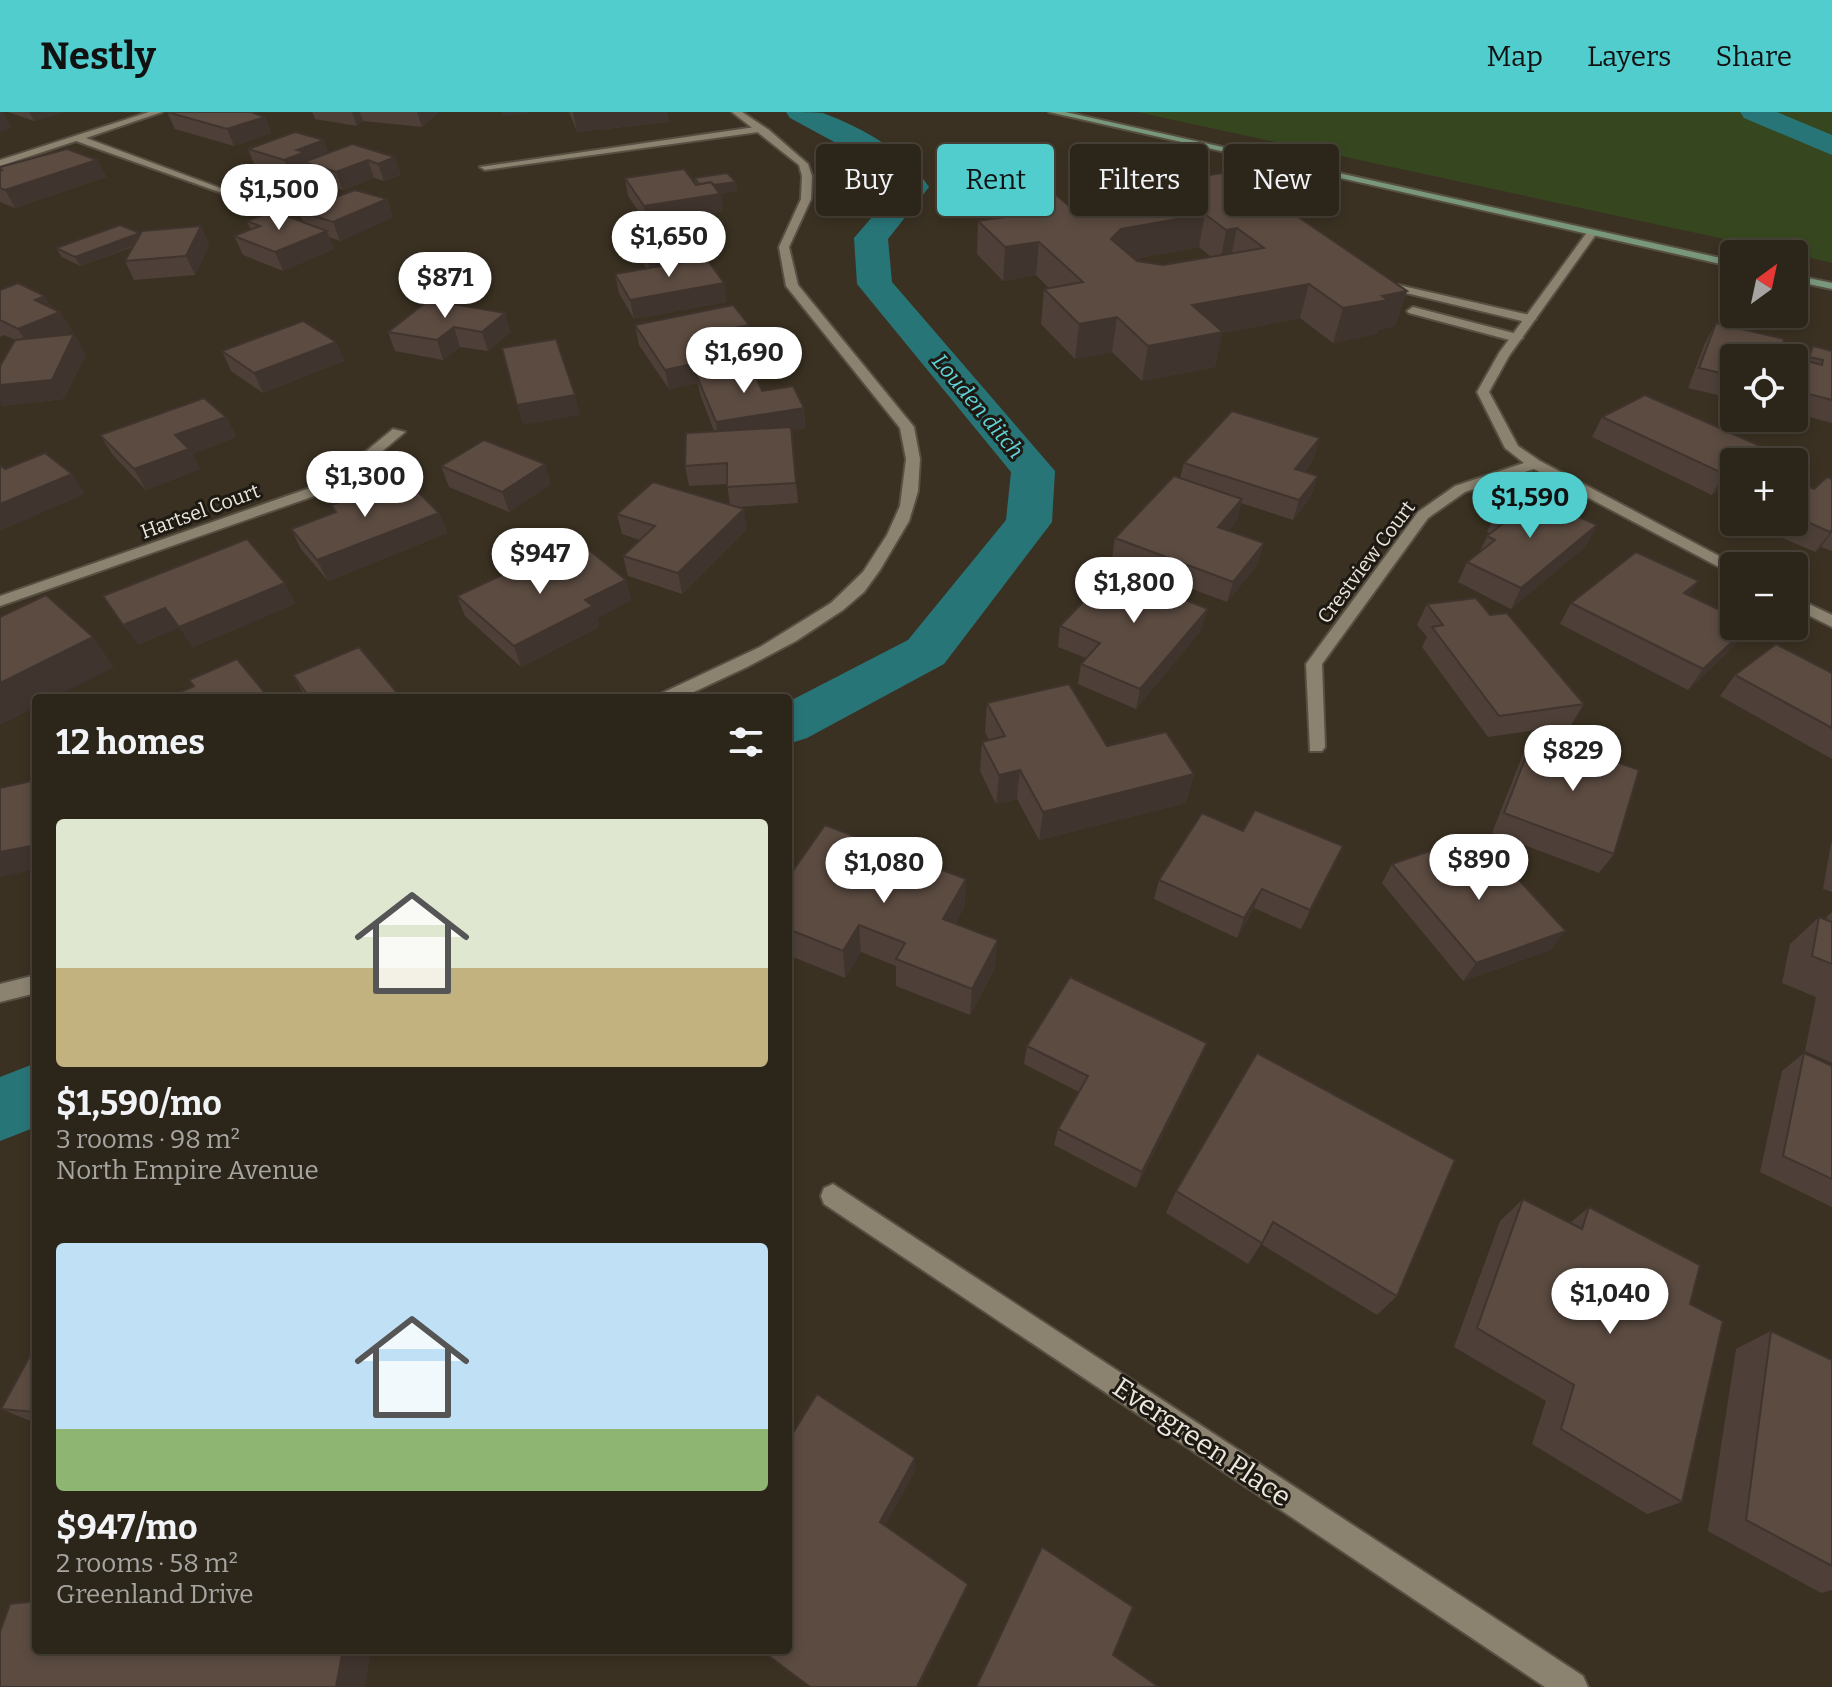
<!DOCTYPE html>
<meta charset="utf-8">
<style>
:root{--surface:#2c251a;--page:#383127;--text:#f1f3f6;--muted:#a6a5a2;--line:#484239;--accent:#52cdce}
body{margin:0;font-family:Bitter,serif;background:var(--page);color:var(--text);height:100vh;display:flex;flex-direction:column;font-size:30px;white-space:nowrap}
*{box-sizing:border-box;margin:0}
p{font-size:26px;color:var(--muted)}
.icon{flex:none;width:44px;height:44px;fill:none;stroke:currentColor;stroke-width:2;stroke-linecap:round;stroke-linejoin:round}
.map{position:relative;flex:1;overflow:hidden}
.details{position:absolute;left:32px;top:582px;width:760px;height:960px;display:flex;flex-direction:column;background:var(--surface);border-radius:8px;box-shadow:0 4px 12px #0003,0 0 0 2px var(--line)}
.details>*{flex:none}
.top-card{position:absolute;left:816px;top:32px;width:760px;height:72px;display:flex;gap:16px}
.needle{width:52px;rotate:33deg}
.fabs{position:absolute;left:1720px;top:128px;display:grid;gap:16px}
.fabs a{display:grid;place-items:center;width:88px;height:88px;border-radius:8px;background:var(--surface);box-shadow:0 4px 12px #0003,0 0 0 2px var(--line);font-size:40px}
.price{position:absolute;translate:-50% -68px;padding:0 18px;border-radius:28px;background:#fff;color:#222;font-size:26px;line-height:52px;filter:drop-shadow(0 2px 4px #0008)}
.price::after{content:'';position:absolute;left:50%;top:48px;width:24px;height:18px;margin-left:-12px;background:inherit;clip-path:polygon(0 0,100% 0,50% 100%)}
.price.selected{background:var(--accent);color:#111}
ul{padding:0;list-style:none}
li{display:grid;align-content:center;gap:16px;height:424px;padding:0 24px}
li span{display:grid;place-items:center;height:248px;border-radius:8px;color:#555}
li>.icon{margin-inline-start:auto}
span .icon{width:144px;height:144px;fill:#fffc;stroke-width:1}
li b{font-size:34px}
h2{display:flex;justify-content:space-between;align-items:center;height:96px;padding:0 24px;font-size:34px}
.tag{padding:0 28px;border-radius:8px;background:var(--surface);box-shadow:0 4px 12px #0003,0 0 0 2px var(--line);font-size:28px;line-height:72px}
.tag.selected{background:var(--accent);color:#111}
header{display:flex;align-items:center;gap:48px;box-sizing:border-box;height:112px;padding:0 40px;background:var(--accent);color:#111}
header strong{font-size:38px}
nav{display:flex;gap:44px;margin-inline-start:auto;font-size:28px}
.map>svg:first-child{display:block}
</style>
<header>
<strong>Nestly</strong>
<nav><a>Map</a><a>Layers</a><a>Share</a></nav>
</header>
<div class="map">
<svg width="1832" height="1575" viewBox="0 0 1832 1575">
<rect width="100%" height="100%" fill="#3a3122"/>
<path fill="#364720" d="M1137,0H1832V151L1794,142Z"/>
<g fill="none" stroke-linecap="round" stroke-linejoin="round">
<g fill="#287578" fill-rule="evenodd">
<path d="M786,0C798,0 813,0 823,1C863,16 906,40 929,75L888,127L892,170L1055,359L1052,410L944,552L807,626L788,632V590L908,528L1006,408L1011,360L857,172L854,126L898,75L884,57L790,6Z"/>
<path d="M1740,0H1777L1832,23V43L1744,6Z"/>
<path d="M36,951V1015L0,1029V965Z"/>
</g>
<g stroke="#564f42" stroke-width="4">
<g id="lane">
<path d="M762,14L765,19L485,58L480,55Z"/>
<path d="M1398,173L1534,204L1536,207L1530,211L1394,178L1392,176Z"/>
<path d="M1413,195L1521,223L1523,226L1517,230L1409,201L1407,199Z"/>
</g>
</g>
<g stroke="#564f42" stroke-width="4">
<g id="street">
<path d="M149,0H162L86,26L236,82V86L76,29L0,54V48Z"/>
<path d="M732,0H742L769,18L808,52L812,64L811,87L789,135L798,173L914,315L920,347L918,379L909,409L880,458L864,480L843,498L796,529L747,555L681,586H657L660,582L760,535L831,491L863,460L887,423L900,394L906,347L900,316L786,174L779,135L801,87L802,64L799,53Z"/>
<path d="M1588,119L1597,121L1509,244L1489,280L1518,334L1540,349L1738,454H1734V463L1534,357L1465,380L1428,406L1322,552L1325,635L1322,639H1310L1306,552L1418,400L1455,374L1524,351L1505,336L1477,280L1499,241Z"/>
<path d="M393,317L405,320L340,375L0,494V484L330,369Z"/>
<path d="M1794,485L1832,503V515L1794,496Z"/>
<path d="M36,863V881L0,890V872Z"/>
<path d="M833,1072L1583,1564L1588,1575H1545L824,1092L821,1084L824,1076Z"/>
</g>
</g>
<g stroke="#564f42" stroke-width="4">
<g id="secondary">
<path d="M1049,0H1065L1734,149V155Z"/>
<path d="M1794,163L1832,171V177L1794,169Z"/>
</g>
</g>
<use href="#lane" fill="#8b8270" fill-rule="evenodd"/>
<use href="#street" fill="#8b8270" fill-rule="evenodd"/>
<use href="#secondary" fill="#78977b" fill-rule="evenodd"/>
</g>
<g fill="#4e4038" fill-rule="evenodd">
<path d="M8,0H64L34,9Z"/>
<path d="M167,0L265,5L271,21L234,34L175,17Z"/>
<path d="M312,0H439L422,15L363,9L357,14L315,7Z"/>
<path d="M569,0H667L669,10L577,20Z"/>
<path d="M352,32L401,63L384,69L374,66L343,78L310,67L308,59L291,66L255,54L248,37L328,41Z"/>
<path d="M97,48L106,65L15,96L0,90V55Z"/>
<path d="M625,66L695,71L694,66L736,70L737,79L720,82L723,99L682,106L704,135L706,147L724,171L726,190L634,207L619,181L615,162L646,156L627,129L624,111L644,107L628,84Z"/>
<path d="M1247,66L1290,76L1287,86L1290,90L1288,99L1407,179L1395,214L1378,218L1376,222L1333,231L1300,206L1222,221L1215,255L1142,269L1112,240L1075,247L1041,212L1044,177L1049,176L1036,163L1003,169L977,142L978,109L991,107L992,85L1070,95L1173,79L1175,68ZM1199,135L1211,145L1163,153L1137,149L1134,147Z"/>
<path d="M387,87L393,105L340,129L329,125L334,137L283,159L243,143L234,124L251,118L247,109L303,110L298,99Z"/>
<path d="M201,114L209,133L195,163L134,168L125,149L133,135L80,154L62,145L56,136L140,121Z"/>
<path d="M0,178L60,200L72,219L60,224L86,242L64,287L2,294L15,228L4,223L0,225Z"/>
<path d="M429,188L511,220L488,239L460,235L443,248L395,239L388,220Z"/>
<path d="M1716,211L1734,246V287L1688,276L1705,231Z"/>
<path d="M635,213H749L751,232L724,238L728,244L730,257L762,279L804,296L805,316L791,318L798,391L738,395L747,417L682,482L628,464L623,444L640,428L622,422L617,402L730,392L727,372L689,374L685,354L714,319L700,282L698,271L669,277L639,233Z"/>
<path d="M336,230L344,249L263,281L231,259L222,239Z"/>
<path d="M1813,234L1832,239V311L1794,301V246L1804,248Z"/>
<path d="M226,305L236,325L192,342L200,357L146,378L113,343L100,323Z"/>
<path d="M1602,305L1734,350V369L1712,383L1592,325Z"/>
<path d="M1314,346L1304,360L1311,385L1293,408L1241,391L1237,408L1228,419L1258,452L1227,490L1184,474L1181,486L1202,517L1136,597L1078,572L1081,552L1086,546L1058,535L1060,514L1140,470L1148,461L1112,447L1115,426L1180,366L1184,351Z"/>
<path d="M441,354L551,372L509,400L449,375Z"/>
<path d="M1832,367V439L1821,435L1815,440L1746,410H1794V368L1814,377Z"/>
<path d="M331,393L439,401L447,421L328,469L301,437L291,417L334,400Z"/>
<path d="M1496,400L1597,413L1586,434L1511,497L1458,470L1467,450L1480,440L1487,424L1490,422L1487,420Z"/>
<path d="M541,461L626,468L631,488L597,506L599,515L521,555L465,504L457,484Z"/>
<path d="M1689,484L1750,514L1735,533L1688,578L1560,512L1571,491Z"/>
<path d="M1427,492L1490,503L1584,592L1571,613L1488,625L1422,535L1427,525L1417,513Z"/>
<path d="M1832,561V647L1720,584L1735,563Z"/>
<path d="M293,563L401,586H306Z"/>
<path d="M987,591L1107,634L1194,662L1186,691L1039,728L1017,687L996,692L980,659L982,630L989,628L985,620Z"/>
<path d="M1535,621L1614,742L1599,761L1492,721L1523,642Z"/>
<path d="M1243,719L1334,754L1301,817L1254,796L1237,826L1154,787L1159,768Z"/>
<path d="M1832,730V780L1823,777L1831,732Z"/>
<path d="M1392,752L1551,838L1463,869L1382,771Z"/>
<path d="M788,766L966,767L964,795L955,812L995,856L970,903L896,874V854L861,840L845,866L788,843Z"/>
<path d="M1832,800V951L1805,939L1816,885L1782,871L1790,832L1819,805L1826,808L1827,804Z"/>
<path d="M1207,931L1199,949L1136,1076L1054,1033L1058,1017L1079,980L1024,952L1027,934Z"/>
<path d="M1257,941L1397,1184L1377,1203L1261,1132L1248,1152L1166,1101L1176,1079Z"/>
<path d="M1804,941L1832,954V1095L1760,1060L1782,959Z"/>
<path d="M1523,1087L1570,1111L1589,1095L1690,1192L1682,1390L1647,1402L1532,1332L1546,1289L1454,1235L1500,1109Z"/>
<path d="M1771,1219L1832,1248V1478L1821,1481L1708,1419L1736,1237Z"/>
<path d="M36,1233V1308H28L1,1297Z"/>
<path d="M1042,1435L1113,1543L1159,1575H975Z"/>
</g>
<g fill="#40342e">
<path d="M0,0H3L12,16L0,20Z"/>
<path d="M29,0H64L34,9Z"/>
<path d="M352,0H360L363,9L357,14Z"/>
<path d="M417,0H439L422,15Z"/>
<path d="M502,0H537L503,4Z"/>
<path d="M573,0H667L669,10L577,20Z"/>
<path d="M265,5L271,21L234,34L227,17Z"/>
<path d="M324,28L330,45L304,50L308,59L291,66L284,48L297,38Z"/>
<path d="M395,45L401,63L384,69L378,52Z"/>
<path d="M97,48L106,65L15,96L5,78Z"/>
<path d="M368,48L374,66L343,78L336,60Z"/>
<path d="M736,70L737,79L720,82L723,99L647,112L644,94L702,76Z"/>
<path d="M1290,76L1286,92L1290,90L1282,122L1281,78Z"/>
<path d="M387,87L393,105L340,129L333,110Z"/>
<path d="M1205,102L1199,135L1116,150L1111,127L1121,117Z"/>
<path d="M201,114L209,133L195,163L186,144Z"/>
<path d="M1237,116L1230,150L1220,152L1226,118Z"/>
<path d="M327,119L334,137L283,159L275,140Z"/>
<path d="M140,121L144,130L80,154L75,145Z"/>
<path d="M1039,130L1036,163L1003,169L1005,135Z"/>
<path d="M704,135L707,153L651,164L647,145Z"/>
<path d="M724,171L726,190L634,207L630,188Z"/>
<path d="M1309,172L1300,206L1222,221L1215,255L1142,269L1148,234L1192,193Z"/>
<path d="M1407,179L1395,214L1378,218L1376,222L1333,231L1343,196L1382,184Z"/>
<path d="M45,184L56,202L60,200L72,219L30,236L18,217L35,188Z"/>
<path d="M505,201L511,220L488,239L482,220Z"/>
<path d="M1117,205L1112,240L1075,247L1079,212Z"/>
<path d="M749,213L751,232L713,240L711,221Z"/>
<path d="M454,215L460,235L443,248L437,228Z"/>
<path d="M74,222L86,242L64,287L2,294L0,291V273Z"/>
<path d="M336,230L344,249L263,281L254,261Z"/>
<path d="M728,244L731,264L696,262L698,271L669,277L665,258Z"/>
<path d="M575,283L580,303L523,313L517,293Z"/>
<path d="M804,296L805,316L718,330L716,310Z"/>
<path d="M226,305L236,325L192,342L200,357L146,378L134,357L175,323Z"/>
<path d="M1320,326L1314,346L1289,378L1295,357Z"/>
<path d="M1767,337L1759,350H1745Z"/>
<path d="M545,352L551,372L509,400L502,380Z"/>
<path d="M1734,357V369L1712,383L1724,362Z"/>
<path d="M72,362L85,382L0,419V392Z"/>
<path d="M1318,364L1311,385L1293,408L1299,388Z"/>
<path d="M1242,387L1237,408L1213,436L1218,415Z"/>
<path d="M744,397L747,417L682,482L678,461Z"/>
<path d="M439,401L447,421L328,469L317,448Z"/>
<path d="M1597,413L1586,434L1511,497L1521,476Z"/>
<path d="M1832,418V420L1821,435L1815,440Z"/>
<path d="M1264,431L1258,452L1227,490L1233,470Z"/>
<path d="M626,468L631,488L597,506L599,515L521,555L514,534L585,488Z"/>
<path d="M1185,469L1181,490L1173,483Z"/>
<path d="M1699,469L1685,489L1684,481Z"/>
<path d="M285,471L296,492L192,536L179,515Z"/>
<path d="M165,496L179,516L138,533L123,513Z"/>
<path d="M1208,497L1202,517L1136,597L1140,577Z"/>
<path d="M1750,514L1735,533L1688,578L1703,557Z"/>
<path d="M93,525L114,555L53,586H36V595L0,613V571Z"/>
<path d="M1020,658L1017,687L996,692L999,663Z"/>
<path d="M1194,662L1186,691L1039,728L1043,700Z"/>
<path d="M36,733V757L0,765V740Z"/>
<path d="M1343,734L1334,754L1301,817L1310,798Z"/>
<path d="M966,767L964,795L942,835L943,807Z"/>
<path d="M1262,777L1254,796L1237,826L1244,806Z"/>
<path d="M859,813L861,840L845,866L843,839Z"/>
<path d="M1566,819L1551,838L1463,869L1476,851Z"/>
<path d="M998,828L995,856L970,903L972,877Z"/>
<path d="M1207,931L1199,949L1136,1076L1142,1060Z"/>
<path d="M915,1346V1360L881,1421L880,1410Z"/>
<path d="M968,1472L965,1480L919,1575H917Z"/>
<path d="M343,1538H371L365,1575H336Z"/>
</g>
<g fill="#5b4b41" stroke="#40342e" stroke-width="2" fill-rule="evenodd">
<path d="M167,0H251L265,5L227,17Z"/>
<path d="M295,20L324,28L297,38L305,40L284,48L248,37Z"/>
<path d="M352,32L395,45L378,52L368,48L336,60L304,50Z"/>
<path d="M67,37L97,48L5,78L0,76V59L2,58L0,57V55Z"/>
<path d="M684,57L696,73L711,70L720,82L644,94L625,66Z"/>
<path d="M1236,59L1247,66L1269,63L1290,76L1281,78L1290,90L1282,94L1407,179L1382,184L1388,188L1343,196L1309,172L1192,193L1223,220L1148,234L1117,205L1079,212L1044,177L1083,170L1039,130L1005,135L978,109L1012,104L992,85L1048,76L1070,95L1187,77L1175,68ZM1205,102L1226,118L1237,116L1264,136L1163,153L1137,149L1111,127L1121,117Z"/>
<path d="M727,61L736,70L714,73L711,70L699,72L694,66Z"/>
<path d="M355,78L387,87L333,110L298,99Z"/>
<path d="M273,99L327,119L275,140L234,124L260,114L247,109Z"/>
<path d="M679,101L704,135L647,145L624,111Z"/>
<path d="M120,113L140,121L75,145L56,136Z"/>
<path d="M201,114L186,144L125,149L142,119Z"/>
<path d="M706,146L724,171L630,188L615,162Z"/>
<path d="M18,171L45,184L35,188L60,200L18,217L0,208V178Z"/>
<path d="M429,188L505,201L482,220L454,215L437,228L388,220Z"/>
<path d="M733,193L749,213L711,221L728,244L665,258L635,213Z"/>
<path d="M303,209L336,230L254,261L222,239Z"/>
<path d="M1716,211L1784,227L1779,246H1734V264L1699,256Z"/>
<path d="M74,222L52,268L0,273V254L15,228Z"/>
<path d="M556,227L575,283L517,293L502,236Z"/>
<path d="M1813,234L1832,239V288L1794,278V246L1793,245L1822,253L1823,248L1809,245Z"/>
<path d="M751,254L762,279L793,274L804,296L716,310L696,262Z"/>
<path d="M1645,283L1767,337L1745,350H1734V357L1724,362L1602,305Z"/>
<path d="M204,286L226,305L175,323L189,337L134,357L100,323Z"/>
<path d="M1232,299L1320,326L1295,357L1318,364L1299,388L1184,351Z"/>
<path d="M791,315L796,371L727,375V351L685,354L686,321Z"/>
<path d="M484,328L545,352L502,380L441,354Z"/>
<path d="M45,341L72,362L0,392V353L5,357Z"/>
<path d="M1174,364L1242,387L1218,415L1264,431L1233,470L1115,426Z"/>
<path d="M1827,365L1832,367V418L1830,420L1794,404V368L1814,377Z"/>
<path d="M404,366L439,401L317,448L291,417L336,400L331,393Z"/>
<path d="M653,370L744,397L678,461L623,444L655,414L617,402Z"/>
<path d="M1522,380L1597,413L1521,476L1467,450L1495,428L1487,424L1510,406L1496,400Z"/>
<path d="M247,427L285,471L179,515L165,496L123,513L103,484Z"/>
<path d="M589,438L626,468L585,488L593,494L514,534L457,484L528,451L541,461Z"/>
<path d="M1636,440L1699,469L1684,481L1734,505V514H1749L1703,557L1571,491Z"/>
<path d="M1152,457L1185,469L1173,483L1208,497L1140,577L1081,552L1100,531L1060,514L1113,459L1140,470Z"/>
<path d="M46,483L93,525L0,571V505Z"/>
<path d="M1476,486L1490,503L1507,501L1584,592L1499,604L1432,515L1443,513L1427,492Z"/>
<path d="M1776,532L1832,561V616L1735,563Z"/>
<path d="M359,535L399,583L392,586H310L293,563Z"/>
<path d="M237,547L269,586H167L194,574L189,568Z"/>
<path d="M1069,572L1107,634L1166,620L1194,662L1043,700L1020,658L999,663L982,630L1005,624L987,591Z"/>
<path d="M1535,621L1639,658L1614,742L1504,701Z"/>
<path d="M36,668V733L0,740V676Z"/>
<path d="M1255,698L1343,734L1310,798L1262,777L1244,806L1159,768L1202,701L1243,719Z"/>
<path d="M825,713L966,767L943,807L998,828L972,877L896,847L905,831L859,813L843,839L788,817V766Z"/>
<path d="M1450,732L1466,749L1493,740L1566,819L1476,851L1392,752Z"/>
<path d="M1819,805L1832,810V852L1812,844Z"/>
<path d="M1070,865L1207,931L1142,1060L1058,1017L1088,964L1027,934Z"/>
<path d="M1257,941L1455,1048L1397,1184L1273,1110L1262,1131L1176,1079Z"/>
<path d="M1804,941L1832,954V1067L1783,1044Z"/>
<path d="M1523,1087L1582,1117L1589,1095L1700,1153L1690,1192L1723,1209L1682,1390L1561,1317L1574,1273L1477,1216Z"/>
<path d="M1771,1219L1832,1248V1454L1746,1408Z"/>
<path d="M36,1233V1300L1,1297Z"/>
<path d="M817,1282L915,1346L880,1410L968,1472L917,1575H810L761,1538H788V1329Z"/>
<path d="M1042,1435L1133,1495L1113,1543L1159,1575H976Z"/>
<path d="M36,1489V1538H343L336,1575H0V1520L10,1492Z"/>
</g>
<g text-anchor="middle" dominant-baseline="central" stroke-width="6" stroke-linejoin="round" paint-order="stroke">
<g font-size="20" fill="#ece7dd" stroke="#1e1a13">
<text transform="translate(200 399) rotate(-20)">Hartsel Court</text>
<text transform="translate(1366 450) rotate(-53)">Crestview Court</text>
</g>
<g font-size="22" font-style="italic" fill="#60d3d8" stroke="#1e1a13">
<text transform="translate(978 294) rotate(50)">Louden ditch</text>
</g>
<g font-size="28" fill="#ece7dd" stroke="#1e1a13">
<text transform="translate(1202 1330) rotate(34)">Evergreen Place</text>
</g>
</g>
</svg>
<div class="fabs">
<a><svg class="needle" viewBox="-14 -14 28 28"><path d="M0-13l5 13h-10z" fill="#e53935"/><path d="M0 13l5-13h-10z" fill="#a6a5a2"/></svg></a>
<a><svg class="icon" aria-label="locate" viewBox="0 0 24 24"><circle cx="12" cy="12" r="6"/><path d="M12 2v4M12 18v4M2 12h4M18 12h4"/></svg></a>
<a>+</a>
<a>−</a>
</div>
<b class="price" style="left:279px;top:120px">$1,500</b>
<b class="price" style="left:669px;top:167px">$1,650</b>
<b class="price" style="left:445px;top:208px">$871</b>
<b class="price" style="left:744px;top:283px">$1,690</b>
<b class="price" style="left:365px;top:407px">$1,300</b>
<b class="price selected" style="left:1530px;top:428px">$1,590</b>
<b class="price" style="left:540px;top:484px">$947</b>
<b class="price" style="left:1134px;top:513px">$1,800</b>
<b class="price" style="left:1573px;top:681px">$829</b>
<b class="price" style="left:1479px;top:790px">$890</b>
<b class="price" style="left:884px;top:793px">$1,080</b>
<b class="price" style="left:1610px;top:1224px">$1,040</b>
<div class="top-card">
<a class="tag">Buy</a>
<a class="tag selected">Rent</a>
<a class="tag">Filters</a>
<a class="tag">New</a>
</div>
<section class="details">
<h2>12 homes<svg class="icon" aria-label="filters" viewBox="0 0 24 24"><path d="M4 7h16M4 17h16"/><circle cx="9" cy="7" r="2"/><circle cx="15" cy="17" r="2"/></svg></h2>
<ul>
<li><span style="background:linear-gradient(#dfe7d0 60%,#c2b280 0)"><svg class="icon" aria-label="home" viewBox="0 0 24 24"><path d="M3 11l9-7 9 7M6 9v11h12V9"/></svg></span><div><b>$1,590/mo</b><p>3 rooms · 98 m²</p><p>North Empire Avenue</p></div></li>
<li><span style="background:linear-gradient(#bfe0f5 75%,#8fb573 0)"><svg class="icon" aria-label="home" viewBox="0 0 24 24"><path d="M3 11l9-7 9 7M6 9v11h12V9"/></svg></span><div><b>$947/mo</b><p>2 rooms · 58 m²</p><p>Greenland Drive</p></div></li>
</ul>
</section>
</div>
